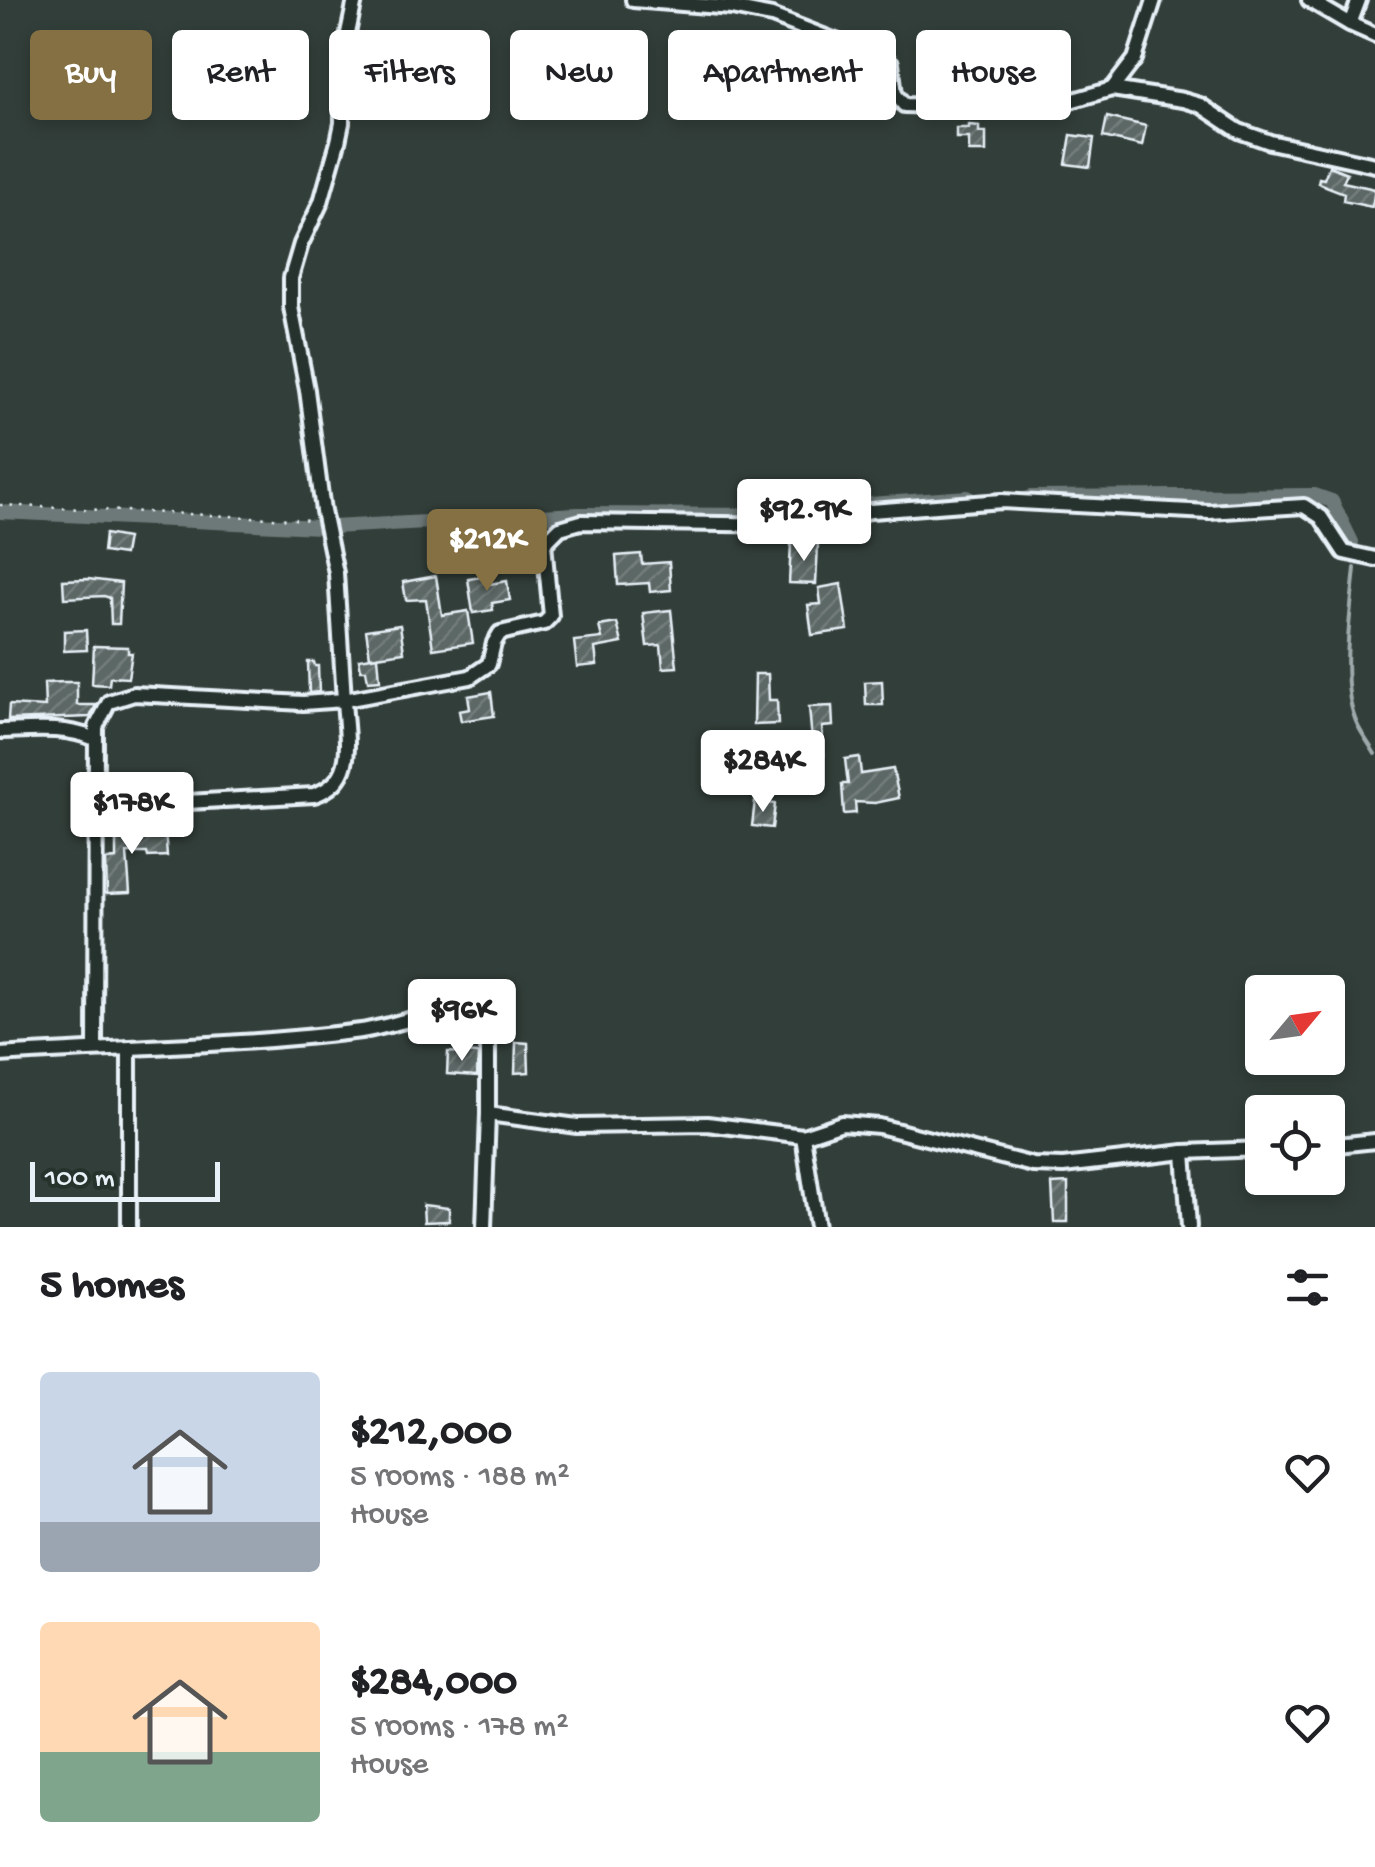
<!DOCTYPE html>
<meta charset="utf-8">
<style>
:root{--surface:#fff;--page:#f6f6f6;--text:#202124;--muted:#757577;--accent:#847042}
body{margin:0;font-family:"Gochi Hand",sans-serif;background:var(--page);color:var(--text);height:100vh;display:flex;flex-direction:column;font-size:38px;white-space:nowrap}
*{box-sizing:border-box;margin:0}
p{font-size:32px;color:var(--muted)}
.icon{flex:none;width:55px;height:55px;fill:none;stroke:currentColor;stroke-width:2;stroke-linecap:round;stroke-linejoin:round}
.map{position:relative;height:1227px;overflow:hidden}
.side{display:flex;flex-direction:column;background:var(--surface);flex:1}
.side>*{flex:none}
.banner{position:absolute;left:30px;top:30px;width:1315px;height:90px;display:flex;gap:20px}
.needle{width:65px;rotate:61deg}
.controls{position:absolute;left:1245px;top:975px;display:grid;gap:20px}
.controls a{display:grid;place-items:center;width:100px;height:100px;border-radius:10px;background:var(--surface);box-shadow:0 5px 15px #0003;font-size:50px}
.scale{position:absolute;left:30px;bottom:25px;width:190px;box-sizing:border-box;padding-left:10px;border:5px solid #e8f1f8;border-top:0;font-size:28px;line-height:35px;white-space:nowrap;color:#e8f1f8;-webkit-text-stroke:8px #26332d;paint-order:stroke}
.price{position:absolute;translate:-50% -85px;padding:0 22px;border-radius:10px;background:#fff;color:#222;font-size:32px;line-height:65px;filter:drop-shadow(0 2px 5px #0008)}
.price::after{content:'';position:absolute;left:50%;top:60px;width:30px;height:22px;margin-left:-15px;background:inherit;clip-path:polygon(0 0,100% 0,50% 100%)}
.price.active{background:var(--accent);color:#fff}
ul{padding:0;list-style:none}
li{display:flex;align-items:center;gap:30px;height:250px;padding:0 40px}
li span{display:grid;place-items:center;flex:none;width:280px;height:200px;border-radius:10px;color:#555}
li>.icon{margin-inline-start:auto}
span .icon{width:120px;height:120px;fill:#fffc;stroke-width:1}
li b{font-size:42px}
h2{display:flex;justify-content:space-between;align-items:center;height:120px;padding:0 40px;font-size:42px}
.tag{padding:0 35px;border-radius:10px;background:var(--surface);box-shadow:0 5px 15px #0003;font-size:35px;line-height:90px}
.tag.active{background:var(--accent);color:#fff}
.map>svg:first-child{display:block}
</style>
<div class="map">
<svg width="1375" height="1227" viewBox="0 0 1375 1227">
<defs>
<pattern id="building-hatch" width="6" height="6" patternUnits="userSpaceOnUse" patternTransform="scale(2.5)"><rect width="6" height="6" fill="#5c6865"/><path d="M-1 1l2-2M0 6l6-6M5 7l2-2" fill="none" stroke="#737e7c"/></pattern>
</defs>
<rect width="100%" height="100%" fill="#323e39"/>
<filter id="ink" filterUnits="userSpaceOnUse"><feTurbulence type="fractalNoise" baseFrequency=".01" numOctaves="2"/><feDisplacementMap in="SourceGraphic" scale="20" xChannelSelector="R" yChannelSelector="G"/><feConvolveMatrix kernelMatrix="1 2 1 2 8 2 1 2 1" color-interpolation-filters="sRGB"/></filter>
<g filter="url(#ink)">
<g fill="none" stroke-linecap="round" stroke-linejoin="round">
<path stroke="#9ea9ab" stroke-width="4" d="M1355,568C1351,613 1338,684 1358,726C1363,736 1370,745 1375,754"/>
<g stroke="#6d7978" stroke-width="14">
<path d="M1030,497L1315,495L1332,501L1352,542"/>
<path d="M0,512L320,527"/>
<path d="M332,527L578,514L771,515L814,508L968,497"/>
</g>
</g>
<g fill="url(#building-hatch)" stroke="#e8f1f8" stroke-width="2.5">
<path d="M924,57L935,58L934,71H960V86L939,85L938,96H925L926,79L918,78Z"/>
<path d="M1107,117L1146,126L1142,146L1103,137Z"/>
<path d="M969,125L979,126V132H986V152H969V138H956V128H969Z"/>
<path d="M1071,135L1094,138L1090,167L1066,164Z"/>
<path d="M1329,166L1347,173L1343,182L1375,189L1372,207L1343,201L1344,193L1318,183L1319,178L1324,179Z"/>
<path d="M105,534L127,538L124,555L103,552Z"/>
<path d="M791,543L818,544L816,584L789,583Z"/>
<path d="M641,554L642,564L669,562L671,590L650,592L649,583L618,585L616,556Z"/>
<path d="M436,576L442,615L468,611L473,643L433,649L426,599L406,600L403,582Z"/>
<path d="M488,576L489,584L507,581L510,600L492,603L493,610L473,613L468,579Z"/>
<path d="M88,579L121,583L119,624H111L110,598L104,596L64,598L63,580Z"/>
<path d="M841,584L848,630L812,635L808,605L821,604L819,588Z"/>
<path d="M671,610L677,667L663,668L661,645L647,646L643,613Z"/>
<path d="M617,623L622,643L595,648L597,665L577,667L574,641L602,638L599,626Z"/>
<path d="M400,625L404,652L370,657L366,630Z"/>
<path d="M86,630L87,650L64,651V631Z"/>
<path d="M94,646L128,647V653H132L128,678L110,677L109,685L92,684Z"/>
<path d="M378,656L380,680L368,681L366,670H361L359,659Z"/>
<path d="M308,662H314L315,666H318L319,692L309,693Z"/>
<path d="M755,674H768L769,700H777L778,724L754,725Z"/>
<path d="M882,681L883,705H866L865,682Z"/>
<path d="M64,682H77V705H96L90,717L8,720L9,705L45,707L44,683Z"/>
<path d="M491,692L494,716L461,721L459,711L470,709L468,696Z"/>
<path d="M832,706L833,726L822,727L824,755L809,756L808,742L812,741L809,707Z"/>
<path d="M859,757L861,774L893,769L899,798L875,803L855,802L856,813L844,814L842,784H848L845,759Z"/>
<path d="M755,801L775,804L772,828L752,826Z"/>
<path d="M165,829L167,856L148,857L147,853H127L130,893L107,894L106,860L116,859V835H146L145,831Z"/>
<path d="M516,1042L528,1043L529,1072L515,1073Z"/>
<path d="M448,1052L478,1054L477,1076L447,1074Z"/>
<path d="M1068,1183V1222H1054L1052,1184Z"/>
<path d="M423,1205L449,1208V1221L424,1222Z"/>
</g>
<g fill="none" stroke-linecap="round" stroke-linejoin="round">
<g stroke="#e8f1f8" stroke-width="20">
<g id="minor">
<path d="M633,0L732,8L772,16L849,46L875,52L891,63L895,94L904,105L1005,108L1063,103L1112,89L1183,100L1200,105L1239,131L1270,142L1375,165"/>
<path d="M1309,0L1350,24L1375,35"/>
<path d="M1350,24L1359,0"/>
<path d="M1112,89L1135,59L1154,0"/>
<path d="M0,731C32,730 65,726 95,739"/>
<path d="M98,807L314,795C358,780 346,740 344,700L470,677L489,664L494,643L500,633L544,623L551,616L544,544L560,528L581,522L785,525L871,511L1002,501L1209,512L1304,506L1321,517L1344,552L1375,559"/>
<path d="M95,1049L96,727L109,702L134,694L303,703L344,700L336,573L323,511L307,390L291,307V278L301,244L321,202L338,142L342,123V62L355,0"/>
<path d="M0,1055C120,1047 241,1046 361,1031C392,1027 455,1001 481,1019L488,1032V1114L577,1126L707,1124L803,1136L842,1123L879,1126L1033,1165L1063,1166L1184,1152L1262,1149"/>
<path d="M803,1136L817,1227"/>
<path d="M1328,1146L1375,1141"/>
<path d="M1184,1152L1189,1227"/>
<path d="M129,1227V1050"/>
<path d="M484,1227L488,1114"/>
</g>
</g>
<path stroke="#e8f1f8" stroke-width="2.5" stroke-dasharray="2.5 8" stroke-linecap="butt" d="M0,505L313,520"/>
<use href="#minor" stroke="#26332d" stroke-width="12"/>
</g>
</g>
</svg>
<div class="controls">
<a><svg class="needle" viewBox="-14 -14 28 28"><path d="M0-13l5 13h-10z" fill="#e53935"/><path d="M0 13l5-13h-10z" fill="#757577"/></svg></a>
<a><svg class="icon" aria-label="locate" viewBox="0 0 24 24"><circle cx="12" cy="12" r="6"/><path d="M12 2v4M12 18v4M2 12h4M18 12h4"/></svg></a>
</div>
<div class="scale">100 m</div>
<b class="price" style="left:804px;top:564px">$92.9K</b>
<b class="price active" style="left:487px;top:594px">$212K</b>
<b class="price" style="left:763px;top:815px">$284K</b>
<b class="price" style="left:132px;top:857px">$178K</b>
<b class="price" style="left:462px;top:1064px">$96K</b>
<div class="banner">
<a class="tag active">Buy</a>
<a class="tag">Rent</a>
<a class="tag">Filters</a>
<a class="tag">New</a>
<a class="tag">Apartment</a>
<a class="tag">House</a>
</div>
</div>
<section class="side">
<h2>5 homes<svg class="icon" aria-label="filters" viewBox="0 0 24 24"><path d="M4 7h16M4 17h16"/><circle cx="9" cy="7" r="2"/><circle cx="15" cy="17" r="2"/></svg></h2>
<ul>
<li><span style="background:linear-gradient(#c9d6e8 75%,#9aa5b1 0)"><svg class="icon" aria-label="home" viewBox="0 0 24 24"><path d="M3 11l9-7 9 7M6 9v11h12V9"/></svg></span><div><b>$212,000</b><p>5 rooms · 188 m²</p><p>House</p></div><svg class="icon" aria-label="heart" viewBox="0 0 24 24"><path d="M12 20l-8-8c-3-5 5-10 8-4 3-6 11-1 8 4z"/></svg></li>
<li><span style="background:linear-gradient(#ffd9b3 65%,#7fa58c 0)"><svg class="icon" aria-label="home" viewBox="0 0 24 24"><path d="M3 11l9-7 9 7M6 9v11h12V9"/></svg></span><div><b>$284,000</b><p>5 rooms · 178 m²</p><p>House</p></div><svg class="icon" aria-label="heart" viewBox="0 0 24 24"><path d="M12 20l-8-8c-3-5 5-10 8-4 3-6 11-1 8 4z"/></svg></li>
</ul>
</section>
